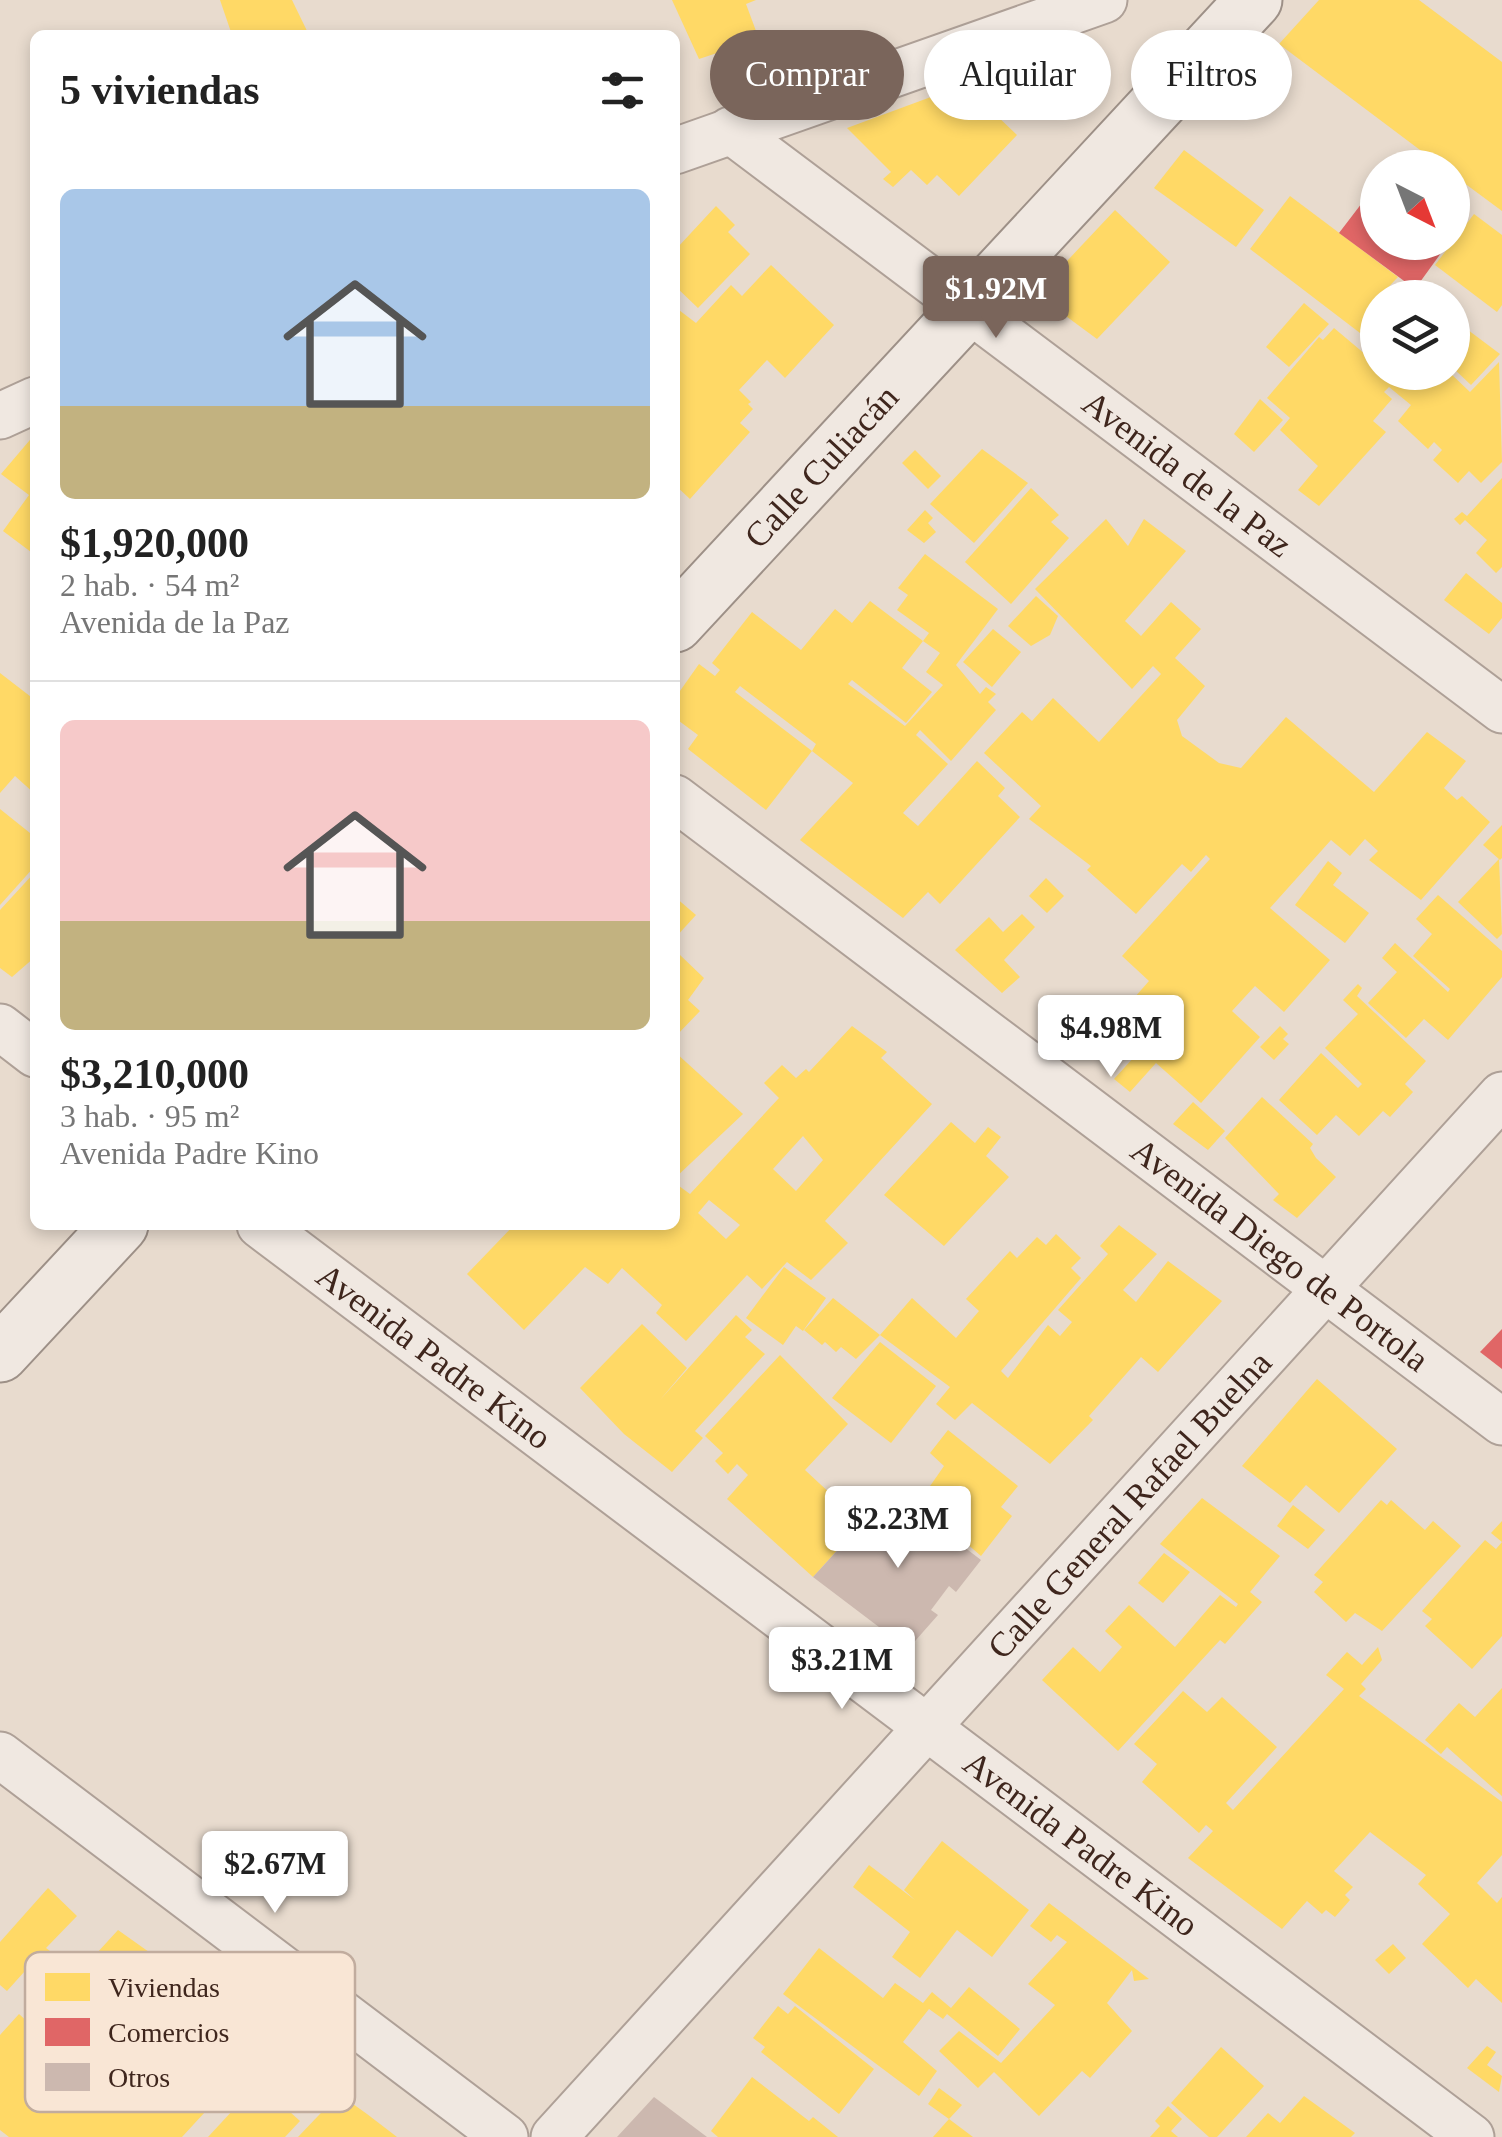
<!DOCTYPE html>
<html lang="es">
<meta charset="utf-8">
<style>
:root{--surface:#fff;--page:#f2f2f2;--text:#222;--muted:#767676;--line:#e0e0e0;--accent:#7a655b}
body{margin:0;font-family:"Times New Roman",serif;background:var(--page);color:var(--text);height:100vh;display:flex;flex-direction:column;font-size:38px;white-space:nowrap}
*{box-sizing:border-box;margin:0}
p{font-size:32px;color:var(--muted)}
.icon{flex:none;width:55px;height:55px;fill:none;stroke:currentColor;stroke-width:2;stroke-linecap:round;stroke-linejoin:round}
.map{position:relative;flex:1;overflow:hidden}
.drawer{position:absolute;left:30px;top:30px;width:650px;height:1200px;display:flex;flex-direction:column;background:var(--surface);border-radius:15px;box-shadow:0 5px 15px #0003}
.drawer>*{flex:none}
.guide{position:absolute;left:710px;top:30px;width:640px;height:90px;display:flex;gap:20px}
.needle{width:65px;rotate:138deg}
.fabs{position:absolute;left:1360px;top:150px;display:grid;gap:20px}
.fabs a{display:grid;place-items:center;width:110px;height:110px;border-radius:50%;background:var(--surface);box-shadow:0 5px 15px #0003;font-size:50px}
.price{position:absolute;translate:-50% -85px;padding:0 22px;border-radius:10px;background:#fff;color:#222;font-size:32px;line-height:65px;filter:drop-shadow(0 2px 5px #0008)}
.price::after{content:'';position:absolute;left:50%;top:60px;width:30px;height:22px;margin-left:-15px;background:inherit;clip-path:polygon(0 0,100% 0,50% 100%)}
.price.active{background:var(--accent);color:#fff}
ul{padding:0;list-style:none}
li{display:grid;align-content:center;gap:20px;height:530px;padding:0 30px}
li+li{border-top:2px solid var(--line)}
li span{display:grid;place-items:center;height:310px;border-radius:15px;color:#555}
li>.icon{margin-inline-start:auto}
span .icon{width:180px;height:180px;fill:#fffc;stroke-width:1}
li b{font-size:42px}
h2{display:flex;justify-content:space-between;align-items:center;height:120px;padding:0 30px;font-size:42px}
.chip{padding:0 35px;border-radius:45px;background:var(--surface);box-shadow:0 5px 15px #0003;font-size:35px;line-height:90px}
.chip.active{background:var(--accent);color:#fff}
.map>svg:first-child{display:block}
</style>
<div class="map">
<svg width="1502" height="2137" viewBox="0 0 1502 2137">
<rect width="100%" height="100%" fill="#e8dbce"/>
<g fill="#ffd966" fill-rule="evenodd">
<path d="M220,0H292L309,35H232Z"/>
<path d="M672,0H756L746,4L759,39L699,59Z"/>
<path d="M1319,0H1419L1502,62V211L1452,174V168H1444L1279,44Z"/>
<path d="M1074,55L1085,69L1040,105L1029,92Z"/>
<path d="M985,77L1004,106L994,113L1017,135L959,196L937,175L927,185L911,170L893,187L883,179L891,172L847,128L939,94L942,98L950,90Z"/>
<path d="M1184,150L1264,210L1236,247L1154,188Z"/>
<path d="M1290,196L1398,277L1378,298V312L1360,333L1250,249Z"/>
<path d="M716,206L735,225L728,232L750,254L698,308L675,286V244L678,247Z"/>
<path d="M1115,210L1170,262L1097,339L1036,294Z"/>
<path d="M1474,214L1502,235V305L1497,312L1435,265Z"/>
<path d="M771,265L834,325L785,378L767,360L739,390L751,402L748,404L753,409L740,423L750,432L690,499L675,485V307L696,323L731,285L742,296Z"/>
<path d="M1304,303L1329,324L1289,367L1266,347Z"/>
<path d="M1452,318L1500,354L1471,385L1452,367Z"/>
<path d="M1334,328L1378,365V372H1387L1406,389L1411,382L1401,372H1449L1470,392L1499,362L1502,462L1481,483L1469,471L1458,483L1433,460L1442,450L1434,442L1428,449L1398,421L1411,405L1389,387L1384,392L1392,399L1373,421L1386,432L1319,506L1298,490L1318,466L1280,430L1290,418L1267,398L1319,337L1323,340Z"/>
<path d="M1260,399L1283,420L1254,452L1234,434Z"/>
<path d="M35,434V555L3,531L29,495L1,474Z"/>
<path d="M982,449L1028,483L974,543L930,504Z"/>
<path d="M915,450L941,476L928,489L902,463Z"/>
<path d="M1502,478V567L1496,573L1476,553L1487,540L1465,520L1460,525L1454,519L1462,512L1467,516Z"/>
<path d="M1031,488L1059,515L1051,522L1069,538L1011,604L965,562Z"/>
<path d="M925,510L933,518L928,523L936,532L924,543L907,530Z"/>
<path d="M1106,519L1128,546L1144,519L1186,551L1125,621L1141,636L1171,602L1201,629L1175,658L1205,686L1177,720L1182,736L1219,763L1241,768L1286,717L1374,792L1427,732L1466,761L1444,788L1457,800L1462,796L1490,822L1421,900L1369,860L1378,851L1365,839L1350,856L1331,840L1270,908L1330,960L1284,1012L1255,986L1232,1011L1260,1037L1201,1103L1156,1063L1130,1092L1114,1079L1157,1032L1127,1006L1149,981L1122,956L1210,859L1206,855L1191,872L1182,864L1136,914L1087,870L1091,866L1029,819L1041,806L984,753L1022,712L1032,721L1053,698L1099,742L1161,674L1153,666L1132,689L1035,589Z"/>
<path d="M925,554L998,609L956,665L980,694L986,687L996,694L988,702L996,710L951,761L920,730L916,735L948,764L903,813L918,826L977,761L1005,788L998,796L1020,817L940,904L928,892L903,918L800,840L853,783L812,751L816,744L740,686L735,692L812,751L766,810L688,749L698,735L675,718V698L699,664L715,676L720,670L712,663L752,612L801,650L835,609L852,623L870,601L923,641L929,633L897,610L908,595L898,588ZM923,641L940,653L926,672L943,685L905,726L848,684L852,680L906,723L932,692L902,668Z"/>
<path d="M1466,573L1502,603V618L1489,634L1444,600Z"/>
<path d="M1036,596L1058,616L1050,635L1031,646L1008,626Z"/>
<path d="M993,629L1021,652L992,687L963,662Z"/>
<path d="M0,673L35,700V794L15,776L0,793Z"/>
<path d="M0,809L35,837V866L0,905Z"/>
<path d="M1502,825V858L1500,860L1483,845Z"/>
<path d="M1499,859L1502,934L1497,939L1458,902Z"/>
<path d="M1328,861L1342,873L1333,885L1369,913L1345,943L1295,905Z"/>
<path d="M35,872V957L12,977L0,968V910Z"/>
<path d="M1046,878L1064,896L1047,913L1029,896Z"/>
<path d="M1438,895L1502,951V977L1448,1040L1424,1019L1406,1038L1368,1003L1397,972L1382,958L1395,943L1448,992L1450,989L1413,956L1432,934L1416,919Z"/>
<path d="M675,897L696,915L675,938Z"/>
<path d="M1022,914L1035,927L1004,960L1020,977L1002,993L955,950L989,917L1003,932Z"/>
<path d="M680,955L704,978L688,1000L700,1011L675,1037V961Z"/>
<path d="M1358,984L1362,988L1357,996L1426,1061L1405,1084L1413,1092L1390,1117L1383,1111L1359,1136L1336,1115L1317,1135L1279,1100L1321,1053L1358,1088L1362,1084L1325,1048L1358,1014L1343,1000Z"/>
<path d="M852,1026L887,1052L881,1058L932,1104L825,1221L848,1243L811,1280L787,1262L762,1289L747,1275L686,1341L656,1313L662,1305L622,1268L608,1284L585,1267L524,1330L467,1274L514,1225H675V1183L690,1194L779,1098L764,1083L782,1065L796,1078L806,1069L809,1072ZM803,1136L823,1160L796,1191L773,1169ZM709,1200L740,1225L726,1239L698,1213Z"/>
<path d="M1280,1026L1288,1034L1283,1039L1289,1044L1274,1060L1260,1047Z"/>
<path d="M675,1052L743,1114L675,1178Z"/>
<path d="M1262,1097L1313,1144L1310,1148L1316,1158L1336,1177L1297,1218L1273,1200L1279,1194L1225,1138Z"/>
<path d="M1193,1102L1225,1131L1208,1150L1173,1124Z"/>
<path d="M951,1122L975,1143L988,1127L1001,1137L986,1156L1009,1177L944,1246L884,1195Z"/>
<path d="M1119,1225L1157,1254L1123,1290L1136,1302L1168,1261L1222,1301L1158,1372L1141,1357L1089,1416L1093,1420L1050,1464L972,1403L955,1420L936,1404L950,1387L880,1335L912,1298L956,1338L979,1311L966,1299L1010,1251L1017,1258L1037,1237L1046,1245L1056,1234L1081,1258L1071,1268L1081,1278L1001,1371L1008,1378L1048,1325L1060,1336L1072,1322L1058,1310L1108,1254L1100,1246Z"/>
<path d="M784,1267L826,1298L803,1331L796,1326L783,1345L746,1318Z"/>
<path d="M833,1298L880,1335L856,1359L841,1347L836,1352L825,1342L822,1345L804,1330Z"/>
<path d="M736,1315L752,1330L745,1337L765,1354L695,1431L703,1438L672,1472L624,1434L580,1388L642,1324L687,1368L660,1400Z"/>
<path d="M880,1342L936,1386L891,1443L832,1398Z"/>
<path d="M780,1355L848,1424L805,1470L862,1523L813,1577L727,1499L748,1475L737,1464L728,1474L715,1461L723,1453L705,1436Z"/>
<path d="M1317,1379L1397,1449L1339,1513L1306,1485L1290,1503L1242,1466Z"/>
<path d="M948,1430L1018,1486L1001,1507L1012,1516L981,1556L918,1501L923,1496L918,1492L923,1486L928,1489L944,1466L930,1453Z"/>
<path d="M1202,1498L1280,1556L1250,1592L1262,1602L1225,1644L1220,1640L1118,1751L1042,1680L1073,1647L1100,1672L1122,1647L1105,1631L1129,1605L1175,1647L1220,1595L1236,1607L1238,1604L1160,1544Z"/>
<path d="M1381,1500L1387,1505L1391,1500L1425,1530L1433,1521L1461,1546L1382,1631L1355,1613L1346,1622L1314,1592L1323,1582L1314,1575Z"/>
<path d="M1293,1505L1325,1530L1308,1549L1277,1526Z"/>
<path d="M1502,1521V1636L1472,1669L1425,1626L1432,1619L1422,1611L1485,1540L1496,1549L1502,1542L1491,1533Z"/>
<path d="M1164,1553L1190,1572L1163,1603L1138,1583Z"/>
<path d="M1378,1647L1382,1660L1361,1684L1366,1689L1359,1696L1502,1802V1855L1477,1883L1497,1903L1502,1897V2003L1476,1979L1468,1988L1422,1944L1450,1914L1418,1884L1426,1875L1370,1832L1334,1871L1353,1887L1345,1895L1350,1900L1335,1917L1326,1910L1322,1914L1307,1901L1282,1929L1188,1858L1213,1831L1206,1825L1199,1833L1142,1782L1157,1764L1134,1744L1183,1691L1207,1712L1222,1697L1277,1747L1226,1803L1233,1810L1344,1689L1326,1675L1347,1652L1362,1665Z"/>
<path d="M1502,1688V1796L1447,1747L1441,1754L1425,1740L1459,1703L1475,1717Z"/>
<path d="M942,1841L1029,1910L992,1957L957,1930L920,1978L892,1957L910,1932L853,1887L869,1865L915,1900L904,1890Z"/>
<path d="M48,1888L77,1916L46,1948L50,1951L37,1966L33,1962L7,1991L0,1985V1942Z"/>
<path d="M1049,1903L1149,1979L1134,1981L1132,1970L1107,2003L1132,2031L1090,2078L1082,2071L1039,2116L994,2072L978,2088L939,2051L959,2031L1001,2063L1055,2005L1028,1984L1067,1942L1057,1935L1051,1942L1030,1926Z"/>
<path d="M118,1930L149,1952L117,1987L167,2031L205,1994L241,2021L180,2089L205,2112L182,2137H9L0,2130V2035L19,2014L31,2025Z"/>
<path d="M1393,1944L1406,1958L1389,1974L1375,1960Z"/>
<path d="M819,1948L883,1998L895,1983L923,2003L932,1992L951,2008L969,1987L1020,2029L998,2056L947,2014L943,2019L929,2009L903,2042L937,2071L919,2096L783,1994Z"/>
<path d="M778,2006L788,2014L795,2006L874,2069L839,2114L761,2052L765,2047L753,2038Z"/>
<path d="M1487,2046L1496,2052L1487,2065L1502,2076L1499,2092L1467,2068Z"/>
<path d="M1221,2047L1264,2086L1217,2137H1209L1171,2103Z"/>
<path d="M752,2077L809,2121L813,2117L838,2137H718L711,2131Z"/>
<path d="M258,2083L300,2121L285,2137H208Z"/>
<path d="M939,2088L962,2105L949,2119L928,2104Z"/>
<path d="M339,2094L367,2114L397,2137H298Z"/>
<path d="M1304,2096L1355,2133L1351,2137H1246L1268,2113L1280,2123Z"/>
<path d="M1168,2106L1182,2119L1171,2131L1178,2137H1150L1160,2126L1155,2121Z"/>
<path d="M949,2119L973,2137H933Z"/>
</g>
<g fill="#e06666">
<path d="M1378,182V242H1449L1415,289L1339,233Z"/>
<path d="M1502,1329V1369L1480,1352Z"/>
</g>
<g fill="#ccb8af">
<path d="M891,1491L981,1560L956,1592L949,1586L931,1610L938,1615L908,1649L813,1577L854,1532L868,1543L884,1523L871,1513Z"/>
<path d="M654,2097L707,2137H617Z"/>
</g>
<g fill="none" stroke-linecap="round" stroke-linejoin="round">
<g stroke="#aea097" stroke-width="49">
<g id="street">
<path id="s1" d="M730,130L1502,710"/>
<path d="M675,151L1104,0"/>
<path d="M0,416L35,400"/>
<path id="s2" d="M675,798L1502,1422"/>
<path d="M0,1027L35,1054"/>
<path id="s3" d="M260,1225L1471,2137"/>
<path d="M0,1755L505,2137"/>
<path id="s4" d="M554,2137L1502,1095"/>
</g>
</g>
<g stroke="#9d9087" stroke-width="59">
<g id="secondary">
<path id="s5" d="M675,624L1254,0"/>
<path d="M0,1354L120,1225"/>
</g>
</g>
<use href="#street" stroke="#f0e8e1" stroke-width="45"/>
<use href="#secondary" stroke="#f0e8e1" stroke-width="55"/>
</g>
<g text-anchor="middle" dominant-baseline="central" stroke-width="10" stroke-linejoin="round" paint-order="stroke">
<g font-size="35" fill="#3f261d" stroke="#f9e6d5">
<text stroke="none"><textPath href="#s5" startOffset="215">Calle Culiacán</textPath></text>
<text stroke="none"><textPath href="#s1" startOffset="572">Avenida de la Paz</textPath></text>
<text stroke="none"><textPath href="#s2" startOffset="758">Avenida Diego de Portola</textPath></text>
<text stroke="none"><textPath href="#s3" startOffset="218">Avenida Padre Kino</textPath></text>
<text stroke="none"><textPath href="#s4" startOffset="855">Calle General Rafael Buelna</textPath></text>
<text stroke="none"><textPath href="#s3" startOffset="1028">Avenida Padre Kino</textPath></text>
</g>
</g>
<rect x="25" y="1952" width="330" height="160" rx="15" fill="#f9e6d5" stroke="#c1ac9e" stroke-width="2.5"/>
<rect x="45" y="1973" width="45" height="28" fill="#ffd966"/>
<rect x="45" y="2018" width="45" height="28" fill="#e06666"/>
<rect x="45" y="2063" width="45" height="28" fill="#ccb8af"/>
<g font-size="28" fill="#3f261d">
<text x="108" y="1997">Viviendas</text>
<text x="108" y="2042">Comercios</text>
<text x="108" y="2087">Otros</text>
</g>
</svg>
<div class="fabs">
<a><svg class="needle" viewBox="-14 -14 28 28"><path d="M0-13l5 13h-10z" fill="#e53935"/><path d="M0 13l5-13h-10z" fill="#767676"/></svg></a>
<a><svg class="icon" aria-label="layers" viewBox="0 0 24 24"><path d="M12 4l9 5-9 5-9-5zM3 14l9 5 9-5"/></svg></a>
</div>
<b class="price active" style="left:996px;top:341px">$1.92M</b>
<b class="price" style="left:1111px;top:1080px">$4.98M</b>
<b class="price" style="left:898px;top:1571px">$2.23M</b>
<b class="price" style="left:842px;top:1712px">$3.21M</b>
<b class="price" style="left:275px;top:1916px">$2.67M</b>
<div class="guide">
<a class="chip active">Comprar</a>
<a class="chip">Alquilar</a>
<a class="chip">Filtros</a>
</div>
<section class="drawer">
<h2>5 viviendas<svg class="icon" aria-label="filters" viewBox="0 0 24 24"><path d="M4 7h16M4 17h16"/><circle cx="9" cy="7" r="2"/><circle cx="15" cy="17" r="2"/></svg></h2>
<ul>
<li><span style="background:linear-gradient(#a9c7e8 70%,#c2b280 0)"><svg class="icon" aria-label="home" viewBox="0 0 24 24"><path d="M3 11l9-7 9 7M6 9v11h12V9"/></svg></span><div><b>$1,920,000</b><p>2 hab. · 54 m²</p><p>Avenida de la Paz</p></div></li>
<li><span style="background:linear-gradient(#f6c9c9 65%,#c2b280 0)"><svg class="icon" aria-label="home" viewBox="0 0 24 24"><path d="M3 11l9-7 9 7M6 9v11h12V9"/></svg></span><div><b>$3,210,000</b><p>3 hab. · 95 m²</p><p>Avenida Padre Kino</p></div></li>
</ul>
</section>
</div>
